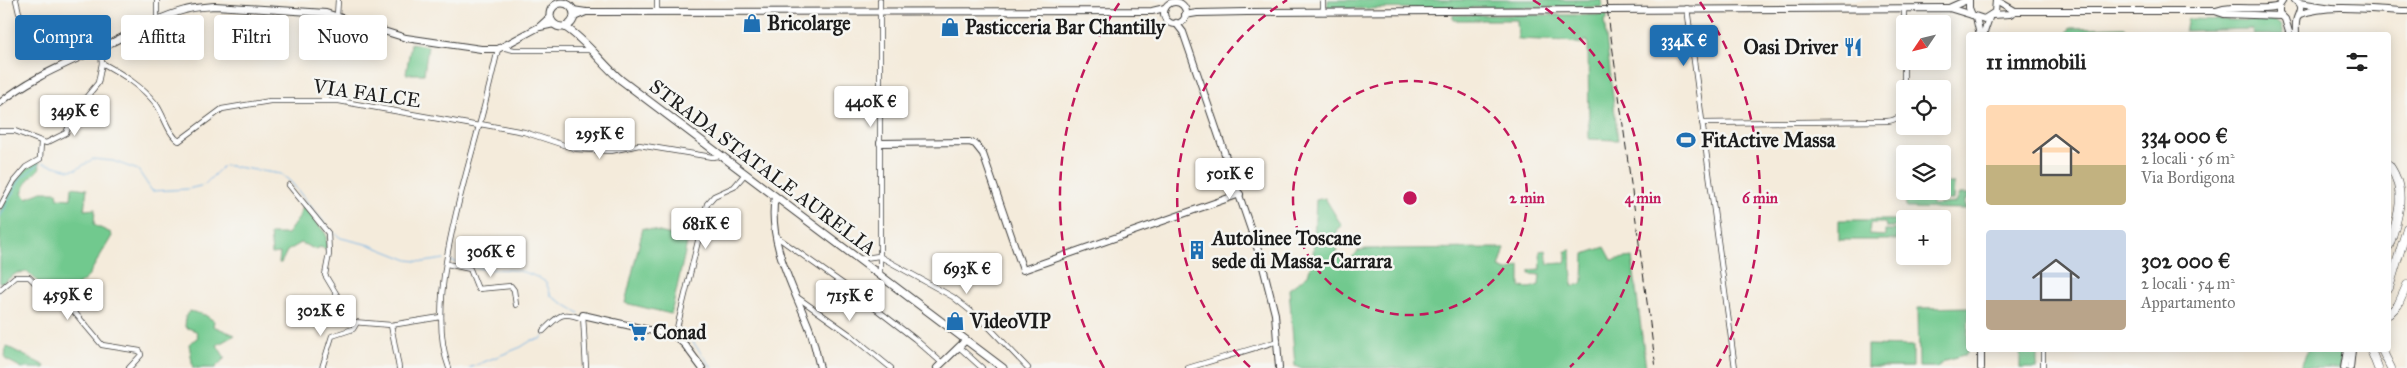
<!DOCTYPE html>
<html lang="it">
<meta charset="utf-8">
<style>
:root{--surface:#fff;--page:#f2f2f2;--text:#222;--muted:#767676;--accent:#1f6fb2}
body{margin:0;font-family:"IM FELL Great Primer",serif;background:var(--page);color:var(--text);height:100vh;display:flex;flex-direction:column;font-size:19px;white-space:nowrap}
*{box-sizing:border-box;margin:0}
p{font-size:16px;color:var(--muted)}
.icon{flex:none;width:28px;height:28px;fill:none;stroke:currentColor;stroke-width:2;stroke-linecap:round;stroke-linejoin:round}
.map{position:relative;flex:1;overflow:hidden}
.drawer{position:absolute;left:1966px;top:32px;width:425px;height:320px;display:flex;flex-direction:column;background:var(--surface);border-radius:5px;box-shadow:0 2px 12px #0003}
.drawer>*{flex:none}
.guide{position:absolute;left:15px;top:15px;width:475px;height:45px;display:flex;gap:10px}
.needle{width:32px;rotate:235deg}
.fabs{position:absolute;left:1896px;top:15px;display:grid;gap:10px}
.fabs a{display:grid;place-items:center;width:55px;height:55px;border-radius:5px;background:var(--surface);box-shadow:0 2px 12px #0003;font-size:25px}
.price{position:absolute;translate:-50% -42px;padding:0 11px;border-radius:5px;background:#fff;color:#222;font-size:16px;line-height:32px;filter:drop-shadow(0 1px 2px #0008)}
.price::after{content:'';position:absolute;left:50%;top:30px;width:15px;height:11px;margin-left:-8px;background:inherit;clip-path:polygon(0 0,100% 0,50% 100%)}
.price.active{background:var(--accent);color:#fff}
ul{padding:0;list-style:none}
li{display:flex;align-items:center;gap:15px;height:125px;padding:0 20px}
li span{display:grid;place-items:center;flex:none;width:140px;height:100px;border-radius:5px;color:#555}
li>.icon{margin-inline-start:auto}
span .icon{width:60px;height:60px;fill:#fffc;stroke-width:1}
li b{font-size:21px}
h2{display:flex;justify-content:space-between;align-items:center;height:60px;padding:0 20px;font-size:21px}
.tag{padding:0 18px;border-radius:5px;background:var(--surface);box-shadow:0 2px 12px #0003;font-size:18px;line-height:45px}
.tag.active{background:var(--accent);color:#fff}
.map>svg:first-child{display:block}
</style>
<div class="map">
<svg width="2407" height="368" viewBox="0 0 2407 368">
<rect width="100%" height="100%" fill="#f6f6f2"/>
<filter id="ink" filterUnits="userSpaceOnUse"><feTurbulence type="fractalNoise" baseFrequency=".02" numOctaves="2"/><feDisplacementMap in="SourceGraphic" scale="10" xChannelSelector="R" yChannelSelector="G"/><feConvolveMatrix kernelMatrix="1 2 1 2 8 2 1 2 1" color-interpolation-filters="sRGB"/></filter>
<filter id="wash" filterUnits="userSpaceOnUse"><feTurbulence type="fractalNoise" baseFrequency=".0096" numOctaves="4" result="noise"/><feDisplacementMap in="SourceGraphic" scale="20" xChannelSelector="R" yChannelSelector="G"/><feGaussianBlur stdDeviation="1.12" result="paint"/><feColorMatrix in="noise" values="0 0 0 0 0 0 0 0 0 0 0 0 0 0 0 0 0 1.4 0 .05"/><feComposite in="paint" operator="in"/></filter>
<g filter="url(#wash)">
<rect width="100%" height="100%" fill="#f4ebdb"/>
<g fill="#71c98e" stroke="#467255">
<path d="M1328,0H1602L1603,7L1327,9Z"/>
<path d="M1453,15H1607V20H1604L1618,140L1589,139L1588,41H1583L1582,44L1565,41L1518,39L1517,20H1453Z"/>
<path d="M2188,19L2275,21L2282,26L2284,35H2254L2251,29L2185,31Z"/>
<path d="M2125,27L2129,35H2066L2070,28Z"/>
<path d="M411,43L428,46L424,74H406Z"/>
<path d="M39,161L40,168L28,180L22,193L27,198L41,192H57L58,198L71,199L72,187L87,189L84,210L95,209L94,225L111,233L112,236L87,278L77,286L67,300L51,295L28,272L17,273L2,283L0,282V211L17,179L26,169Z"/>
<path d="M1905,182V191H1913L1914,202L1927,200V194L1923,193V191H1931L1932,205L1955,203L1959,194H1969V199L1965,200V207L1969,209L1906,208Z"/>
<path d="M1943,183H1954L1953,200H1935V191H1942Z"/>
<path d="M1325,198L1342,226L1338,229C1333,244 1335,253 1345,265L1358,251L1366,249L1505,248L1499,268L1507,271L1520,266V287L1530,288L1539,285L1540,275L1530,274V270L1541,269L1540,251L1546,250L1548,264L1564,263L1566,260V251L1571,250L1572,286L1582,284L1583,281L1584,254L1605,247L1612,260L1632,257L1646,368H1300L1295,366L1289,289L1308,275L1313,257L1316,200Z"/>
<path d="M303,206L326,234L327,249L319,247L317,250L301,243L287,251L281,263H279L280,253L272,254L270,234H287L298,219Z"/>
<path d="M1839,220H1897V227H1886L1885,223H1870L1869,235L1885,236V230H1897V240H1839Z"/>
<path d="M643,228L688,239L671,314L625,303Z"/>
<path d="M1969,307L1967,354L1946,360L1937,367H1919L1918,308Z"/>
<path d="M190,311L205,315L214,321L213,326L235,335L217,345L225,358L215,368H193L189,344L198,337L196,331L185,327L186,316Z"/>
<path d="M1867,345L1913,346V367H1867Z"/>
<path d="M6,346L45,366L44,368H22L5,359Z"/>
<rect x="2020" y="350" width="17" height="18"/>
<path d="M2308,350H2342L2340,368H2300Z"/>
</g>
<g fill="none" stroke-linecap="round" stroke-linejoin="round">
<g stroke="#73b2e6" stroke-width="1">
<path d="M43,163L70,170L77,169L93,159L113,161L138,170L152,191L188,189L204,185L224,165L281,174L291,182L330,230L341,238L370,245L408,260L424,262L444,259"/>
<path d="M0,217L21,178L39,164"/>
<path d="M451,261C463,264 474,268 486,269C512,270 522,268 546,282L551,296L579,313"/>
<path d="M692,341L712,368"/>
<path d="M469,368L521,347L532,340L541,339L549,328L568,317"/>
</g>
</g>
</g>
<g filter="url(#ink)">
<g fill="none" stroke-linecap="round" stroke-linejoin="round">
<g stroke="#3c3b39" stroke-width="6">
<g id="street">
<path d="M16,0L19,13L23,17L86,46L92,52"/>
<path d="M657,0V12"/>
<path d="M1687,8L1735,368"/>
<path d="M1323,12V0"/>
<path d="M337,16L338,0"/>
<path d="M157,21V0"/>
<path d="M501,47L514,50H590"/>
<path d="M100,48L102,63C122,74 142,86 156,104C164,115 168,134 179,141L222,109L270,101H339L479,126"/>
<path d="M1702,123L1887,121C1898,120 1903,115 1904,104V8"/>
<path d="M480,124L524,132L576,149L611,151L639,145L712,157L720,156"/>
<path d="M0,131H15L46,143L66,133L75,111L98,83L102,63"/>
<path d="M289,185L328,233L329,254L325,275L353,322L391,325L441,317"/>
<path d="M0,207L14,181L26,167L40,159L41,142"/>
<path d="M777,237L846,286L915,339L942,363"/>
<path d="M858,259L879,256L953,297L983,321L1028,368"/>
<path d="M447,264L470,269L478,289L511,286L514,290L516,305"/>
<path d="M880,275V0"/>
<path d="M0,290L15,277H29L48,296L65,301L102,345L140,351L141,355L129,368"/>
<path d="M797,297L852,336L891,368"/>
<path d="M583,315L586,368"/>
<path d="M391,325L399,368"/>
<path d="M543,331C559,316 560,310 583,319"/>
<path d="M675,336L707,204L714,196L734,187L745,174"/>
<path d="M959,347L982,368"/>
<path d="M2043,350V368"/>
<path d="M322,368L332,336L353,329L356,324"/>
<path d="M449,368C425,305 462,190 479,126C486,101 492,75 498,49"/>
<path d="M1188,368L1278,341"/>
</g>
</g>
<g stroke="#3c3b39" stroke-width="8">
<g id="secondary">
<path d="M1969,0V8L1972,15L1984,19L1995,12L1996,0"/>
<path d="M1996,0L2015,11"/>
<path d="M2283,0L2279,6V13L2285,19L2290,35"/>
<path d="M2295,0C2303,6 2300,10 2297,18C2295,23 2296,30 2296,35"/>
<circle cx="1175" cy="13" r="11"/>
<path d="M2299,3L2332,8"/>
<path d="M1949,8L1967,0"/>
<path d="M573,10L586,12L1152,11L1165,8"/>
<path d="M2216,11C2236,4 2259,12 2279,6"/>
<path d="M2300,14C2330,3 2375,10 2407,11"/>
<path d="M1185,15L1197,13L1247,12L1949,8L1972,15"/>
<path d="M1992,15L2010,14L2015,11H2215L2224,14L2281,16"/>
<path d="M574,17L586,12"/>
<path d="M1976,17L1980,35"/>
<path d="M1176,23L1183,32L1261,259L1275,314L1279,368"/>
<path d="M540,27L554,24"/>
<path d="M1983,35L1989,18"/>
<path d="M0,103C32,76 74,61 111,43C135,31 159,17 185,10C194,7 205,7 215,6L326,13L406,38L481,49H498L539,27L550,17"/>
<path d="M880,143L969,142L975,144L983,154L1023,270L1240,194"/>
<path d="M775,196C767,243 794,288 810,330C814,342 817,356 820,368"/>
<path d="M583,315L675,336L685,345L702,368"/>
<path d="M1981,350V368"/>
<path d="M937,368L966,340"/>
<path d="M2344,368L2347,350"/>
<path d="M2350,368L2352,350"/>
</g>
</g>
<g stroke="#3c3b39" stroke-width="9">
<g id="primary">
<circle cx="562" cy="15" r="12"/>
<path d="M565,27C586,40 602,64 621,80L1003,368"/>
</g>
</g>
<g stroke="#3c3b39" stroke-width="9">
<g id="highway">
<path d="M2389,165C2407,190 2399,216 2389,246"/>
<path d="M2389,288L2407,228"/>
<path d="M2389,314L2398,305L2407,285"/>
<path d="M2371,350L2378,368"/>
<path d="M2382,350L2391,368"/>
</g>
</g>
<use href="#street" stroke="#fff" stroke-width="4.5"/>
<use href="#secondary" stroke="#fff" stroke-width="6"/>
<use href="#primary" stroke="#fff" stroke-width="7"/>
<use href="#highway" stroke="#fff" stroke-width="8"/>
<path stroke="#1c1c1c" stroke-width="1" stroke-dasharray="8 4" stroke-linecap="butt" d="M1606,0L1656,368"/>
</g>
</g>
<g fill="none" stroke="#c2185b" stroke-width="2.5" stroke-dasharray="9 6">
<circle cx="1410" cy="198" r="117"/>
<path d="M1250 367A233 233 0 0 1 1287 0M1533 0A233 233 0 0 1 1570 367"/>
<path d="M1104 368A350 350 0 0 1 1120 2M1700 2A350 350 0 0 1 1716 368"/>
</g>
<defs>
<g id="shop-bare" transform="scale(1.5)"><path d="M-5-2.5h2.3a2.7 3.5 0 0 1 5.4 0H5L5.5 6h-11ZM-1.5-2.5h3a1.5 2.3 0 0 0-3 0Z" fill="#1f6fb2" stroke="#f6f6f2" stroke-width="2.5" paint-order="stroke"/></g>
<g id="restaurant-bare" transform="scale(1.5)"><path d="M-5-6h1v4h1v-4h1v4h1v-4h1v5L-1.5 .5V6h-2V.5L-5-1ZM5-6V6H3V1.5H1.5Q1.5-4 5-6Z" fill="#1f6fb2" stroke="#f6f6f2" stroke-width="2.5" paint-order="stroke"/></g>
<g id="stadium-bare" transform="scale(1.5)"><path d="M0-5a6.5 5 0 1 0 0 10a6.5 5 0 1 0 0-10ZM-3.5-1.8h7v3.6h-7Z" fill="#1f6fb2" stroke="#f6f6f2" stroke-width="2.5" paint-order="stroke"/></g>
<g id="building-bare" transform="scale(1.5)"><path d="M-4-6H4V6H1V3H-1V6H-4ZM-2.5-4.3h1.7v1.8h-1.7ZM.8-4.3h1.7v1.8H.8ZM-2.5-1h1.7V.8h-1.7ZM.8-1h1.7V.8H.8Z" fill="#1f6fb2" stroke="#f6f6f2" stroke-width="2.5" paint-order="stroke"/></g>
<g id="supermarket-bare" transform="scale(1.5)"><path d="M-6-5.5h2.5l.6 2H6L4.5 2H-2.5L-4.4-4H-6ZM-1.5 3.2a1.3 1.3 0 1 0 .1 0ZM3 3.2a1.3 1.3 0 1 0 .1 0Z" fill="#1f6fb2" stroke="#f6f6f2" stroke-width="2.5" paint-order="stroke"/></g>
</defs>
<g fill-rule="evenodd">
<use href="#shop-bare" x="752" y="23"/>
<use href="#shop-bare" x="950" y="27"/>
<use href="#restaurant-bare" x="1853" y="47"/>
<use href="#stadium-bare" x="1686" y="140"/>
<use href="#building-bare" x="1197" y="250"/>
<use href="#shop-bare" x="955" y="321"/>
<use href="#supermarket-bare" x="638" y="332"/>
</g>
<g text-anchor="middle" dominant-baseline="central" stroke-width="5" stroke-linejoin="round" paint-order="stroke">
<g font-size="20" font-weight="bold" fill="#1c1c1c" stroke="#f6f6f2" text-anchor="start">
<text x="767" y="23">Bricolarge</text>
<text x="965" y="27">Pasticceria Bar Chantilly</text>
<text x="1838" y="47" text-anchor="end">Oasi Driver</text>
<text x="1701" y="140">FitActive Massa</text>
<text x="1212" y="238">Autolinee Toscane<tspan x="1212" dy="23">sede di Massa-Carrara</tspan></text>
<text x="970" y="321">VideoVIP</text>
<text x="653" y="332">Conad</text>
</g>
<g font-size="20" fill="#1c1c1c" stroke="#f6f6f2">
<text transform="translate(367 93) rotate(8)">VIA FALCE</text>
<text transform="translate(763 167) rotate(37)">STRADA STATALE AURELIA</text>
</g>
</g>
<circle cx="1410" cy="198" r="8" fill="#c2185b" stroke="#f6f6f2" stroke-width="2.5"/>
<g font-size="15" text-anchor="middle" font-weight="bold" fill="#c2185b" stroke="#f6f6f2" stroke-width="5" stroke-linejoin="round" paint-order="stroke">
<text x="1527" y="203">2 min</text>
<text x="1643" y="203">4 min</text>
<text x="1760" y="203">6 min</text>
</g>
</svg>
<div class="fabs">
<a><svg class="needle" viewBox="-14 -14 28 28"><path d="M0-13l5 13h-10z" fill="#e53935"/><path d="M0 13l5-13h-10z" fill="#767676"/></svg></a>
<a><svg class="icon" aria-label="locate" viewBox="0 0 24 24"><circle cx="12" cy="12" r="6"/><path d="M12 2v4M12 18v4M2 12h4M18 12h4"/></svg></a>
<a><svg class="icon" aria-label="layers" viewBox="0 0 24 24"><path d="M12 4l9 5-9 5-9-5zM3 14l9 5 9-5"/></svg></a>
<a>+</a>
</div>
<b class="price active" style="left:1684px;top:67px">334K €</b>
<b class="price" style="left:871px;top:128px">440K €</b>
<b class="price" style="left:75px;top:137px">349K €</b>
<b class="price" style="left:600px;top:160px">295K €</b>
<b class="price" style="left:1230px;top:200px">501K €</b>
<b class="price" style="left:706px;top:250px">681K €</b>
<b class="price" style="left:491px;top:278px">306K €</b>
<b class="price" style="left:967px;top:295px">693K €</b>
<b class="price" style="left:68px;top:321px">459K €</b>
<b class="price" style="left:850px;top:322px">715K €</b>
<b class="price" style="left:321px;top:337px">302K €</b>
<div class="guide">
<a class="tag active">Compra</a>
<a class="tag">Affitta</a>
<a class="tag">Filtri</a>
<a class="tag">Nuovo</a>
</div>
<section class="drawer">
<h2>11 immobili<svg class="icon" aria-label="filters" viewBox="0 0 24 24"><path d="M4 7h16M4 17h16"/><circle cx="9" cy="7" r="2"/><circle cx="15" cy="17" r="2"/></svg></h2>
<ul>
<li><span style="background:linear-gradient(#ffd9b3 60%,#c2b280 0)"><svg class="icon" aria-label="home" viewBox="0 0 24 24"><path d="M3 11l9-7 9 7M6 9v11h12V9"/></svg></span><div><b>334 000 €</b><p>2 locali · 56 m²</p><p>Via Bordigona</p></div></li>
<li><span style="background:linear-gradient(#c9d6e8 70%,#b9a48a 0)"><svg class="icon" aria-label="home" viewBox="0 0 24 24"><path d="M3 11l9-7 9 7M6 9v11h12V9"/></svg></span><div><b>302 000 €</b><p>2 locali · 54 m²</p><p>Appartamento</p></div></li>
</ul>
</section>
</div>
